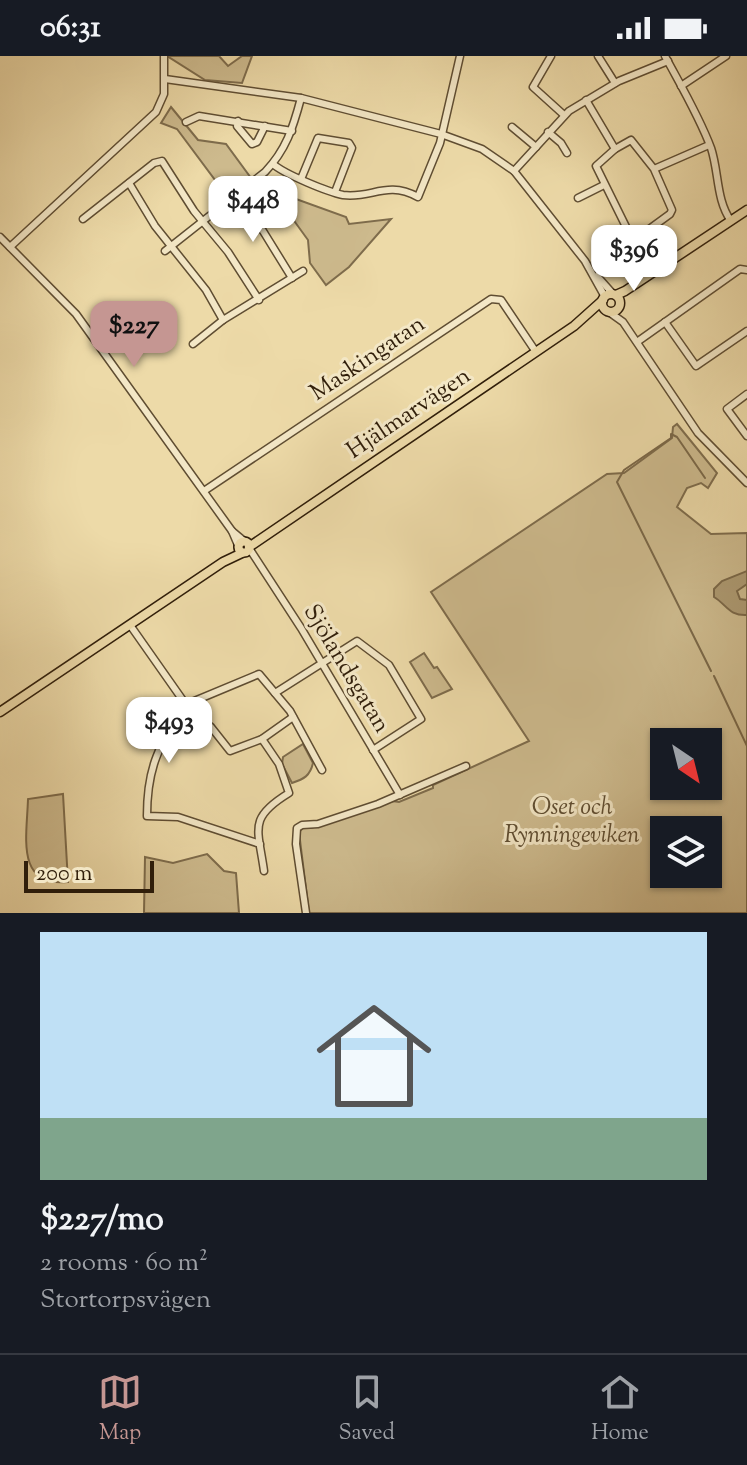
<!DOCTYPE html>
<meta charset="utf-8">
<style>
:root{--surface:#171b24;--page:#242831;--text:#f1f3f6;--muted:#9ea1a6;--line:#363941;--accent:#c59692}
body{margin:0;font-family:"Sorts Mill Goudy",serif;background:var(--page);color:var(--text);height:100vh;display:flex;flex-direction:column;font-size:30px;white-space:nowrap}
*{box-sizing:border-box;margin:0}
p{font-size:26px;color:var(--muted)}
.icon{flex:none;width:44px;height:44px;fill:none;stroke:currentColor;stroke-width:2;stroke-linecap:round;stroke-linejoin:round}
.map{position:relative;height:857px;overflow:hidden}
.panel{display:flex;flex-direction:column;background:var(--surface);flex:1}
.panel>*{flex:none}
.needle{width:52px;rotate:145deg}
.buttons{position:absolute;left:650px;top:672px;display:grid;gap:16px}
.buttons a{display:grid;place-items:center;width:72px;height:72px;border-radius:0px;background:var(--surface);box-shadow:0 2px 6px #0004;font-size:40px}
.scale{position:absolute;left:24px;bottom:20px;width:130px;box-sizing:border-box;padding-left:8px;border:4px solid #301e0a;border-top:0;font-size:22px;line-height:28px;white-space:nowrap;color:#301e0a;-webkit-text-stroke:6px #f3e7c6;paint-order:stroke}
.price{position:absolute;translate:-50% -68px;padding:0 18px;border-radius:16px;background:#fff;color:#222;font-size:26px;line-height:52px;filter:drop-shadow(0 2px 4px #0008)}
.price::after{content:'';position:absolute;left:50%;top:48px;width:24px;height:18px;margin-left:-12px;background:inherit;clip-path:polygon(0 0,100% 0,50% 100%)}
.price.current{background:var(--accent);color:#111}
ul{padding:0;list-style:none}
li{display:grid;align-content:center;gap:16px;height:424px;padding:0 40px}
li span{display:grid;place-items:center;height:248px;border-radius:0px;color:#555}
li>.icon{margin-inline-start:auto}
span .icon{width:144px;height:144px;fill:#fffc;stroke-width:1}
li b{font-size:34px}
.status{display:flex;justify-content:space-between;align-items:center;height:56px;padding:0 40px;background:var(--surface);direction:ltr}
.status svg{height:22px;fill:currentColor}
.dock{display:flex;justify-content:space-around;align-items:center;height:112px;border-top:2px solid var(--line);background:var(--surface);font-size:22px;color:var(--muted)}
.dock a{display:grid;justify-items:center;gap:4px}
.dock .current{color:var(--accent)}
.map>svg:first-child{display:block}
</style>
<div class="status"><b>06:31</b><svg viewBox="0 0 49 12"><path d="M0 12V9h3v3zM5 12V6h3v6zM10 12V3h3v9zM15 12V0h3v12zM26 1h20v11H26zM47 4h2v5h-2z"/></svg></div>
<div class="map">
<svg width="747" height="857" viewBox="0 0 747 857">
<rect width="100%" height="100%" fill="#eddaa8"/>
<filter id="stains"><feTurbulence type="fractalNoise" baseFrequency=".0025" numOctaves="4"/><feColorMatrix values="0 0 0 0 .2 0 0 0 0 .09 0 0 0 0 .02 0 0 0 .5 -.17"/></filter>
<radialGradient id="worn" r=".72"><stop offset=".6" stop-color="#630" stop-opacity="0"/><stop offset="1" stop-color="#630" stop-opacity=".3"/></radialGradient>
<g fill="#cdba8d" stroke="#7e6c4c" stroke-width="2" fill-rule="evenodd">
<path d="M167,0H219L228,10L242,0H252L242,27L205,24Z"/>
<path d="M171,51L198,84L226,88L251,122L227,140L177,73L161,67Z"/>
<path d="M260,130L346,161L349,168L391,163L349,211L326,229L310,207L308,184L287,155L264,145L257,150L248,139Z"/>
<path d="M677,368L717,417L708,432L701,427L687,432L677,451L711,478L747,477V857H309L299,776L303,772H311L392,745L399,746L433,732V729L529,685L431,536L607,418L624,417L672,382L673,371ZM664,686H708V730H664ZM664,774H708V818H664Z"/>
<path d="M424,597L434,612L437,611L452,633L432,642L410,606Z"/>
<path d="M303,688L313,707C310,720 304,723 292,727L282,708L283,701Z"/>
<path d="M63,738L68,826C15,831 27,780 28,743Z"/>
<path d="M207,798L224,815L236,817L239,857H144L145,801L173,807Z"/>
</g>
<path fill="#ad9a72" stroke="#7b6848" stroke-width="2" d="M747,515V528L737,535L740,543L747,544V559C729,560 727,549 714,541V533L722,525Z"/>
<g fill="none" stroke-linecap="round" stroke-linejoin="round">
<g stroke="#7b6848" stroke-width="2">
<path d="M705,422L677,381L671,378V382L624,414L617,426L711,615"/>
<path d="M714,620L747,690"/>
</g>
<g stroke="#5f4d32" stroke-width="9">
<g id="minor">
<path d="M551,0L533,31L564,59"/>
<path d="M598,0L615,27"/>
<path d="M665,0C681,30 699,60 711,92C719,116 716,144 731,165"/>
<path d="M165,23L301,42L441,78L482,93L514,115L585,205L605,241"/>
<path d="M681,30L726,0"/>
<path d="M586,44L615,93"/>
<path d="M238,65L237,70L252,88L257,86L265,70"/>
<path d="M186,66L199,60L292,75"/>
<path d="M512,71L536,91"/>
<path d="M548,76L561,87L567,97"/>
<path d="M273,108C284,118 328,136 343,139C372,143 386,124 418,141L440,87L460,0"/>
<path d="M654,113L631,84L615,93L596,110L633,185L670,158L672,154L654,113L709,89"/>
<path d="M514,115L569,55L619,25L668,5"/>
<path d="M301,123L318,82L349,87L352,92L335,136"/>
<path d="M129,127L155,170L206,234L223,264"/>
<path d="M233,141L263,175L292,222"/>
<path d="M578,142L604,129"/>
<path d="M83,163L154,107L162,105L194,155L228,196L259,244"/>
<path d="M0,181L76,258L232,475L238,489"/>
<path d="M10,191L156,56L164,38V0"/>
<path d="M165,195L265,116C286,94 293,72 301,42"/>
<path d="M597,220L613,238"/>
<path d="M609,256L623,266L698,377L747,427"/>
<path d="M665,266L696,310L747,275"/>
<path d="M637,286L740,213L747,214"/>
<path d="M193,288L223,264L303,215"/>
<path d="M747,338L727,353L747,380"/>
<path d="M204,435L491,243L501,244L536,296"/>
<path d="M232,475L244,485"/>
<path d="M249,492L301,572L400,739"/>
<path d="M130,569L189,653L211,671L230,695L262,683L293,661"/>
<path d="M275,637L357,585L389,609L421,663L373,694"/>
<path d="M262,683L279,708L289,737C248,762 258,772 264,815"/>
<path d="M260,788L178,761L147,760C147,711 159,693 180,651L259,618L290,655L322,714"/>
<path d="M306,857L296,788L297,772L302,769L318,768L378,748L466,710"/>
</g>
</g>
<g stroke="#301e0a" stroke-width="11">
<g id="major">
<circle cx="611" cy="247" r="9"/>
<path d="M616,239L625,235L747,154"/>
<circle cx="244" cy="491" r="5.5"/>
<path d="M249,491L574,270L603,244"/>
<path d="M0,656L223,506L242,497"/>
</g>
</g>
<use href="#minor" stroke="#f3e7c6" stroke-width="6"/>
<use href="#major" stroke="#eddaa8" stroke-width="8"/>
</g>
<g text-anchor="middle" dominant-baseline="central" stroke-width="6" stroke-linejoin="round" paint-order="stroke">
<g font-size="24" fill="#301e0a" stroke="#f3e7c6">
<text transform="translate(368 303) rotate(-34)">Maskingatan</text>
<text transform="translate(409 358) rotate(-34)">Hjälmarvägen</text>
<text transform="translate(346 613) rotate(59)">Sjölandsgatan</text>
</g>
<g font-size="24" font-style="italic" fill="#5f4d31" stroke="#f3e7c6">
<text x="572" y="752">Oset och<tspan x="572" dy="28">Rynningeviken</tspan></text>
</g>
</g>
<rect width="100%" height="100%" filter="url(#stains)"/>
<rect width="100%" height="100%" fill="url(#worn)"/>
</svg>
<div class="buttons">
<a><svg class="needle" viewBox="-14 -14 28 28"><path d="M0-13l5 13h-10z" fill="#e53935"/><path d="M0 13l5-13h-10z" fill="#9ea1a6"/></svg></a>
<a><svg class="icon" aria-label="layers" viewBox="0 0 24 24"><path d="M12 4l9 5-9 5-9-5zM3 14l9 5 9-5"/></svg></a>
</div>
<div class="scale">200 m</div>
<b class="price" style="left:253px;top:188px">$448</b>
<b class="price" style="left:634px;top:237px">$396</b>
<b class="price current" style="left:134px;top:313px">$227</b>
<b class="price" style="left:169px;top:709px">$493</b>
</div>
<section class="panel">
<ul>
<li><span style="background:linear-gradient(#bfe0f5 75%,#7fa58c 0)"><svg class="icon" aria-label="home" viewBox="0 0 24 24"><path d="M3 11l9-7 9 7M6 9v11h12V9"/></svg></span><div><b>$227/mo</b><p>2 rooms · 60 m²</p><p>Stortorpsvägen</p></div></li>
</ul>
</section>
<nav class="dock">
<a class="current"><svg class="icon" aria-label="map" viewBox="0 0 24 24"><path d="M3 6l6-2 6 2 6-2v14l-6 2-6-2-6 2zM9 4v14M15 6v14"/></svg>Map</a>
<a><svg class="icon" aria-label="saved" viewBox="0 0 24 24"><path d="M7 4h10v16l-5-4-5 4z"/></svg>Saved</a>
<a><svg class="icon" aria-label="home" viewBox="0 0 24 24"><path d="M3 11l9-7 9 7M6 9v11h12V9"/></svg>Home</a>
</nav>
